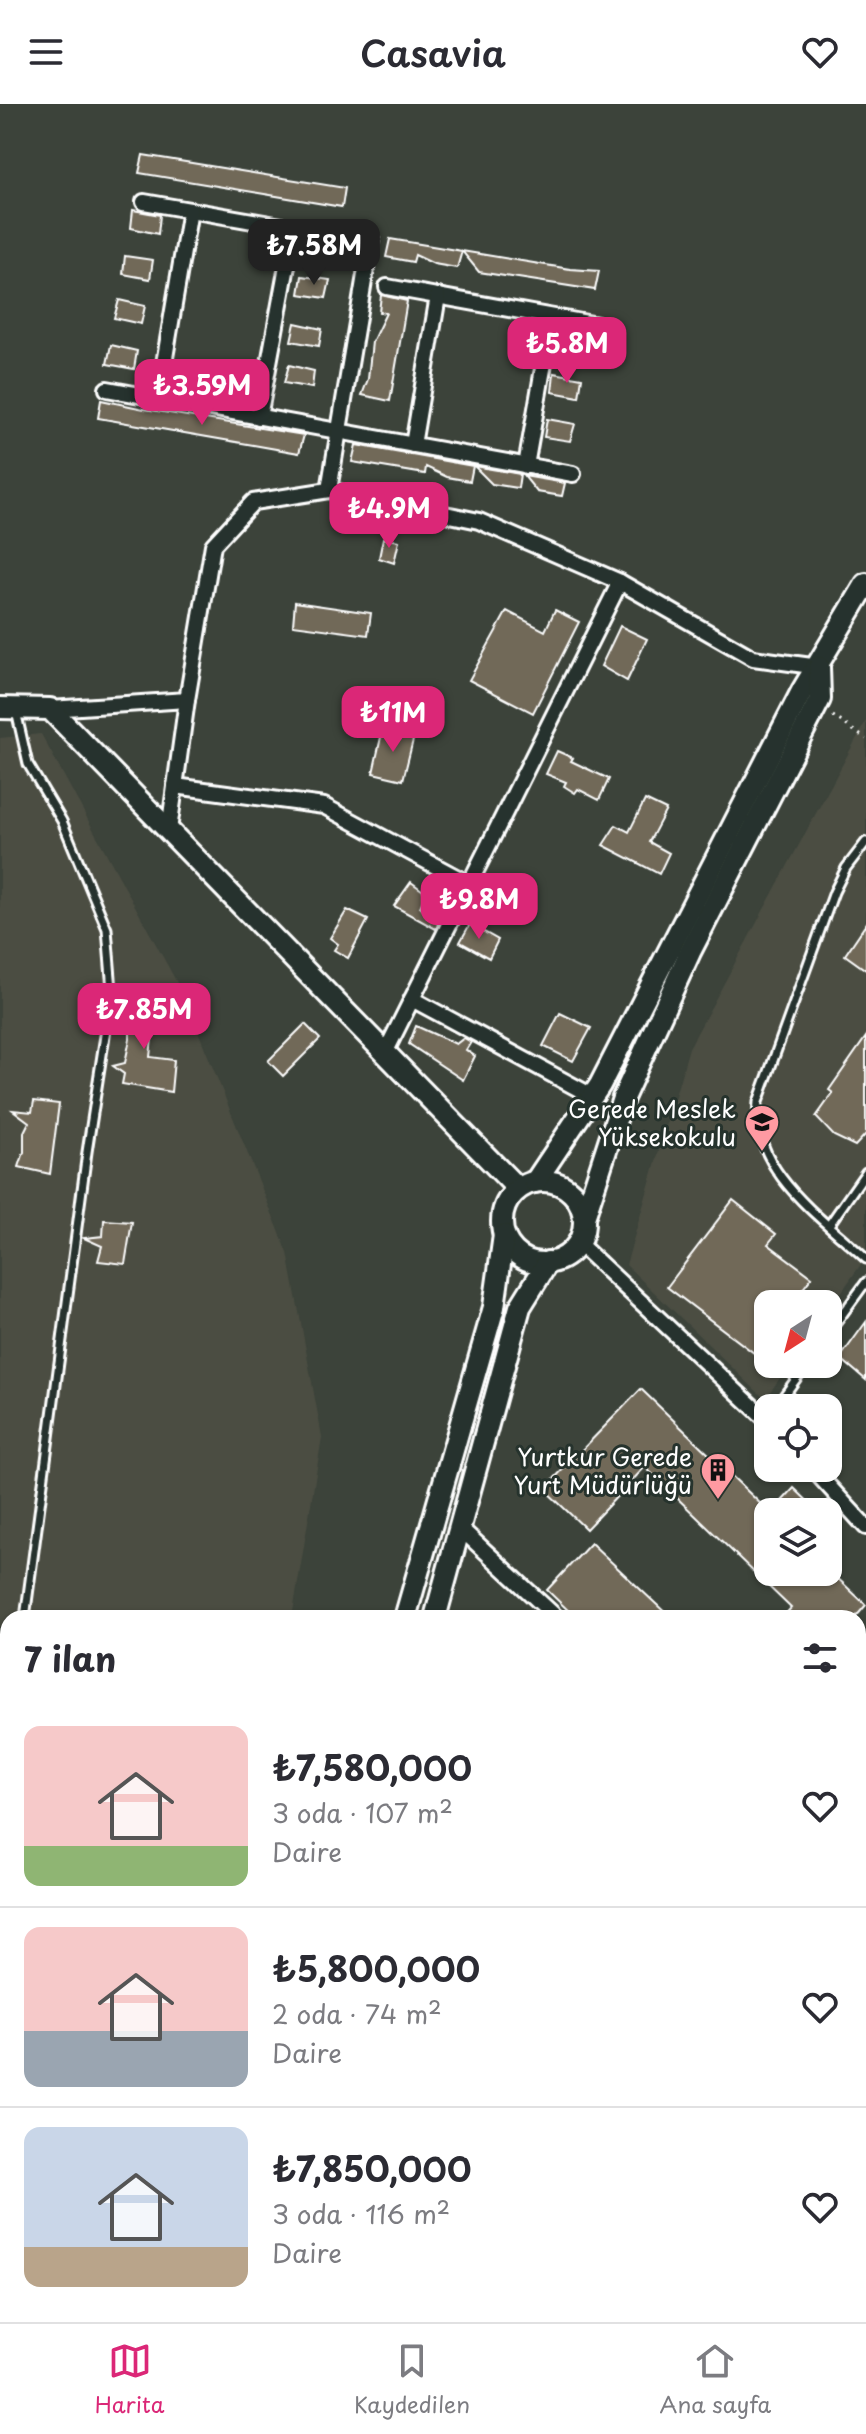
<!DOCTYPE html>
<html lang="tr">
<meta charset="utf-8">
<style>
:root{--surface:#fff;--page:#f7f7f7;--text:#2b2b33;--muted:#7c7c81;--line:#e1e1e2;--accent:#db2777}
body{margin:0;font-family:"Playpen Sans",sans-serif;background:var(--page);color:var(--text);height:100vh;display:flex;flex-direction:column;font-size:30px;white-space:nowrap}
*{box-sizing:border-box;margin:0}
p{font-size:26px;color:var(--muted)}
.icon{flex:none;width:44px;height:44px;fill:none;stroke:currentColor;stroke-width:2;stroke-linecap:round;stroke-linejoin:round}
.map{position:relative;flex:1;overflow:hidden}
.side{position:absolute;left:0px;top:1506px;width:866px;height:712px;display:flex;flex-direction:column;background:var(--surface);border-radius:24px 24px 0 0;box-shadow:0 2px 6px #0004}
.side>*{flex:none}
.needle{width:52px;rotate:216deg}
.tools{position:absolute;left:754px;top:1186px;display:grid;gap:16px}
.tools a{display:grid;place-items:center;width:88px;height:88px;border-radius:16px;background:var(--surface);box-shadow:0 2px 6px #0004;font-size:40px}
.price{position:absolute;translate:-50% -68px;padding:0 18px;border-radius:16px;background:var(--accent);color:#fff;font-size:26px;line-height:52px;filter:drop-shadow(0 2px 4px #0008)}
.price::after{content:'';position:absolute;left:50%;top:48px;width:24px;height:18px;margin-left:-12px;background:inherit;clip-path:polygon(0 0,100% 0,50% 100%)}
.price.on{background:#222;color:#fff}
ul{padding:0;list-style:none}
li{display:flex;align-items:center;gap:24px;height:200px;padding:0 24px}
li+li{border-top:2px solid var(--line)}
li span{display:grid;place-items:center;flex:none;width:224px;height:160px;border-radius:16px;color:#555}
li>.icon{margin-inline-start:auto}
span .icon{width:96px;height:96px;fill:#fffc;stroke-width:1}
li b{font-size:34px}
h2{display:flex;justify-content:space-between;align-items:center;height:96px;padding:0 24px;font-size:34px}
header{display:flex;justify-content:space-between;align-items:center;height:104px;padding:0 24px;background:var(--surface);font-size:36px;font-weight:600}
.menu{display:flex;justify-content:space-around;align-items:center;height:112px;border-top:2px solid var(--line);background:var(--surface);font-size:22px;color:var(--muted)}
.menu a{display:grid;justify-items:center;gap:4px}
.menu .on{color:var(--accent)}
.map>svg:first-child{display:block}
</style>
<header><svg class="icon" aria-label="menu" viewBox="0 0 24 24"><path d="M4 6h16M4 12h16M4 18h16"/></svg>Casavia<svg class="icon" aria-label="heart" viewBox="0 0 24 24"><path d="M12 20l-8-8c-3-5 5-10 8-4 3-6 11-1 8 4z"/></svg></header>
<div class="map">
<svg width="866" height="2218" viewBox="0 0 866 2218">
<rect width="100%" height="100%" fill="#3c433a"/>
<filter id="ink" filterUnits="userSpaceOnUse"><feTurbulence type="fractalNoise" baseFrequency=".0125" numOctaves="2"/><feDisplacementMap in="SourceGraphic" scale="16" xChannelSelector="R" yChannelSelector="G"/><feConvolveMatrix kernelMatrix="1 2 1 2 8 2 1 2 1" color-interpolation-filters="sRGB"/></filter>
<g filter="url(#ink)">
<g fill="#4c4e43">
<path d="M866,617V1153L828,1207V1200H768V1260H790L765,1295L626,1161L689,944Z"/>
<path d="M41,630L182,888L288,1149L322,1333L292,1514H8V2085L0,2097V634Z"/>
</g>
<g fill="#716959" stroke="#fff" stroke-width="2">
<path d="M143,51L345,84L342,103L139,69Z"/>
<path d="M133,106L160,111L158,130L131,124Z"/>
<path d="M390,135L570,165L599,167L595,186L479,168L462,147L457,164L434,160L415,151L413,158L386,153Z"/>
<path d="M125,152L153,156L150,175L123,170Z"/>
<path d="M302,172L330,176L326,194L299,190Z"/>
<path d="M381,191L407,197L390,297L362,291L368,275L372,238L386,209L379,208Z"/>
<path d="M119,196L145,202L141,220L114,214Z"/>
<path d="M295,219L322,225L319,242L291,237Z"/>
<path d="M562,225L589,230L587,241L560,236Z"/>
<path d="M111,241L137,247L134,265L107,260Z"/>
<path d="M289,261L314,267L312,284L284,279Z"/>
<path d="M554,269L582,274L579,293L552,288Z"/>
<path d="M101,296L144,305L304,331L299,349L213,334L98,314Z"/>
<path d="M547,315L575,320L570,337L544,333Z"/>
<path d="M356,341L473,362L470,377L447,373L426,363L425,370L352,358Z"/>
<path d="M474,362L520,370L518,384L492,380Z"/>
<path d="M524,372L565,379L562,392L537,388Z"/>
<path d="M383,434L399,437L394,459L379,454Z"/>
<path d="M295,498L371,509L368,531L293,521Z"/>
<path d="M555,506L579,518L533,609L469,576L507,507L545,527Z"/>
<path d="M620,522L647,535L627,577L601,562Z"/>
<path d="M383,624L414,632L403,676L373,669Z"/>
<path d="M557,647L573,654L571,657L609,675L599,696L578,685L575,689L564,682L566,678L546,670Z"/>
<path d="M645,696L666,706L649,738L669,749L659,770L603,741L616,721L629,728Z"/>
<path d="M411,778L426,789L420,803L438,820L436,825L394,802Z"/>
<path d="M347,806L368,816L348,854L334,846L338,840L330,834Z"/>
<path d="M470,820L498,836L489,854L460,838Z"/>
<path d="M866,820V866L845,851Z"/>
<path d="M134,893L156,896L150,953L174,956L171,988L122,980L124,970L113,962L125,959L130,935V925L125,923L127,902L132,903Z"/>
<path d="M560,909L591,924L573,957L543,942Z"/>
<path d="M305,920L320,935L283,972L268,957Z"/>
<path d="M416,922L456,940L464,934L471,938L466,946L475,952L463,976L409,940Z"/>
<path d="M866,933V1030L855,1042L834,1032L816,1013L833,989L829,986Z"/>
<path d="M34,997L59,1000L50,1070L19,1063L24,1048V1028L29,1018L13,1006L32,1008Z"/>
<path d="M733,1096L776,1130L768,1140L812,1173L791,1200H768V1230L754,1249L667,1183Z"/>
<path d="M104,1116L132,1118L125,1160L98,1157L102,1142L84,1134L103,1132Z"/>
<path d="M866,1218V1276L840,1254Z"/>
<path d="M641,1285L768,1407V1468H831L866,1501L855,1514H782L791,1504L645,1363L586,1425L544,1385Z"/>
<path d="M794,1384L819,1408H772Z"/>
<path d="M591,1439L671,1514H576L547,1486Z"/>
</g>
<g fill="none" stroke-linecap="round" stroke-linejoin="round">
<g stroke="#fff" stroke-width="13">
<g id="lane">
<path d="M16,607L28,660L62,717L107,825L112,886L87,1048L25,1514"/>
<path d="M866,738L846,764L834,788L758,998C751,1068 820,1112 866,1155"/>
<path d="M829,1121L866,1068"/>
<path d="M828,1230L866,1178"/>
<path d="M775,1304L807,1260"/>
<path d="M0,1706L8,1640"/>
</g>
</g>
<g stroke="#fff" stroke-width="20">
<g id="street">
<path d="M144,98L345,133"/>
<path d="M387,183L598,221"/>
<path d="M107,285L573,370"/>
<path d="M158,295L190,106"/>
<path d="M259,313L294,124"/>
<path d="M413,341L438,192"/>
<path d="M526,362L552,213"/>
<path d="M329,386L371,135"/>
<path d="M50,605L187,596L213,441L253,398L329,386L479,417L620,478L753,554L819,563"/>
<path d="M175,682L324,702L469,780"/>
<path d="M169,726L187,596"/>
<path d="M412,895L592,992"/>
<path d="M385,949L620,478"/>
<path d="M578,1139L768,1317"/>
<path d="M812,1364L866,1423"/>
<path d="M458,1422L557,1514"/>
<path d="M858,1592L866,1588"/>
<path d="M858,1827H866"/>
<path d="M727,2210L742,2218"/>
<path d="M610,2218L613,2210"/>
</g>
</g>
<g stroke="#fff" stroke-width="26">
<g id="secondary">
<path d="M0,604L50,605L518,1085"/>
<circle cx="543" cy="1118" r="41"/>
<path d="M535,1078L600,981L802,587L866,480"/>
<path d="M584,1114L623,994L690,848L820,595L819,563"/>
<path d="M405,1514L494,1203L504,1131"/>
<path d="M435,1514L520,1203L548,1158"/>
<path d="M170,2218L175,2210"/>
<path d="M216,2218L220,2210"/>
</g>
</g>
<path stroke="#fff" stroke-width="3" stroke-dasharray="2 6" stroke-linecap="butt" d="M833,612L866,635"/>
<use href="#lane" stroke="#26332d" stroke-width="7"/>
<use href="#street" stroke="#26332d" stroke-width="14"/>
<use href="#secondary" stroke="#26332d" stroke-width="20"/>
</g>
</g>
<defs>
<g id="university-pin" transform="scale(1.8)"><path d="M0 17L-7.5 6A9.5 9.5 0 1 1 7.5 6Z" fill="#ff9aa2" stroke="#26332d"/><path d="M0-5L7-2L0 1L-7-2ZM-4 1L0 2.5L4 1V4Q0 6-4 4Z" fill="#111"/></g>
<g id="building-pin" transform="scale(1.8)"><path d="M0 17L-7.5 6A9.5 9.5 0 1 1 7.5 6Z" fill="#ff9aa2" stroke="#26332d"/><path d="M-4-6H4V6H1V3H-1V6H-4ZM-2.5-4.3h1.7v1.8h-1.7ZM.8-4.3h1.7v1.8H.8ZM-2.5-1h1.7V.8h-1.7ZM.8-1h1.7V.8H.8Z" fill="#111"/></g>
</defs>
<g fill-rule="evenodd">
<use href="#university-pin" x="762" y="1018"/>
<use href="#building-pin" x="718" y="1366"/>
</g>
<g text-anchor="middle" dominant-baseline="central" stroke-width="6" stroke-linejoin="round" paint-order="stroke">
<g font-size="24" fill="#fff" stroke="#26332d" text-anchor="end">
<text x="736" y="1004">Gerede Meslek<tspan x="736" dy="28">Yüksekokulu</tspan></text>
<text x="692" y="1352">Yurtkur Gerede<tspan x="692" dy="28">Yurt Müdürlüğü</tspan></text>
</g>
</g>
</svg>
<div class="tools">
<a><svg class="needle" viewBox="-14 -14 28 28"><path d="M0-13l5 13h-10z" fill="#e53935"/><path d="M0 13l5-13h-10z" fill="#7c7c81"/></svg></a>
<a><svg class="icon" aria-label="locate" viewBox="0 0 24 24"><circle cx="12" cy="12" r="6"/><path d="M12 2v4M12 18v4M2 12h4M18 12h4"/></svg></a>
<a><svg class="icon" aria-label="layers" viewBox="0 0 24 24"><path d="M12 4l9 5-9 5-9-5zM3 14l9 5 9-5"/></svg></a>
</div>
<b class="price on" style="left:314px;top:183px">₺7.58M</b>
<b class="price" style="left:567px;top:281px">₺5.8M</b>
<b class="price" style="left:202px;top:323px">₺3.59M</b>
<b class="price" style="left:389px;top:446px">₺4.9M</b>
<b class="price" style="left:393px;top:650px">₺11M</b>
<b class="price" style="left:479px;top:837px">₺9.8M</b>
<b class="price" style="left:144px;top:947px">₺7.85M</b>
<section class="side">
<h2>7 ilan<svg class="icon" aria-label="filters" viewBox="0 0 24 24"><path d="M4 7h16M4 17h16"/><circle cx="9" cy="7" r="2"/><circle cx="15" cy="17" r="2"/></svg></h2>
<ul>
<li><span style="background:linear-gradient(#f6c9c9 75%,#8fb573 0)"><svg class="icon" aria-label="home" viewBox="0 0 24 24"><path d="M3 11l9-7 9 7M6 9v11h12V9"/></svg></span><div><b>₺7,580,000</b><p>3 oda · 107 m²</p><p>Daire</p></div><svg class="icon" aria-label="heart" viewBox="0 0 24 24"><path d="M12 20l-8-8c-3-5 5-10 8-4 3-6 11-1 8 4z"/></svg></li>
<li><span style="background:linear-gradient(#f6c9c9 65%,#9aa5b1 0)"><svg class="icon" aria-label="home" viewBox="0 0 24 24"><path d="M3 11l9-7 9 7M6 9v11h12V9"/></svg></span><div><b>₺5,800,000</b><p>2 oda · 74 m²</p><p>Daire</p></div><svg class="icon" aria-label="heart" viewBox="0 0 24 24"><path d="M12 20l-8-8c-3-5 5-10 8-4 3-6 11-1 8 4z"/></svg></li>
<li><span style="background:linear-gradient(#c9d6e8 75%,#b9a48a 0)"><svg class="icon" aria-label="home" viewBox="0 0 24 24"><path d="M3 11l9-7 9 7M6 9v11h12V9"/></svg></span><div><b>₺7,850,000</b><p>3 oda · 116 m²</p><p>Daire</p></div><svg class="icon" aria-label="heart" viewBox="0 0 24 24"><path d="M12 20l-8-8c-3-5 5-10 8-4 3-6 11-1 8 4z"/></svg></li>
</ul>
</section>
</div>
<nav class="menu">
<a class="on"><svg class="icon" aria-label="map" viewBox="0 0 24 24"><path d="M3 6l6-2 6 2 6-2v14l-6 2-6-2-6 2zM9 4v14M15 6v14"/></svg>Harita</a>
<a><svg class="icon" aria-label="saved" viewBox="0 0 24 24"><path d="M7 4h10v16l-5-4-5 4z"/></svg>Kaydedilen</a>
<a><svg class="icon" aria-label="home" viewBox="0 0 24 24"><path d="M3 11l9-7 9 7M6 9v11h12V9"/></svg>Ana sayfa</a>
</nav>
